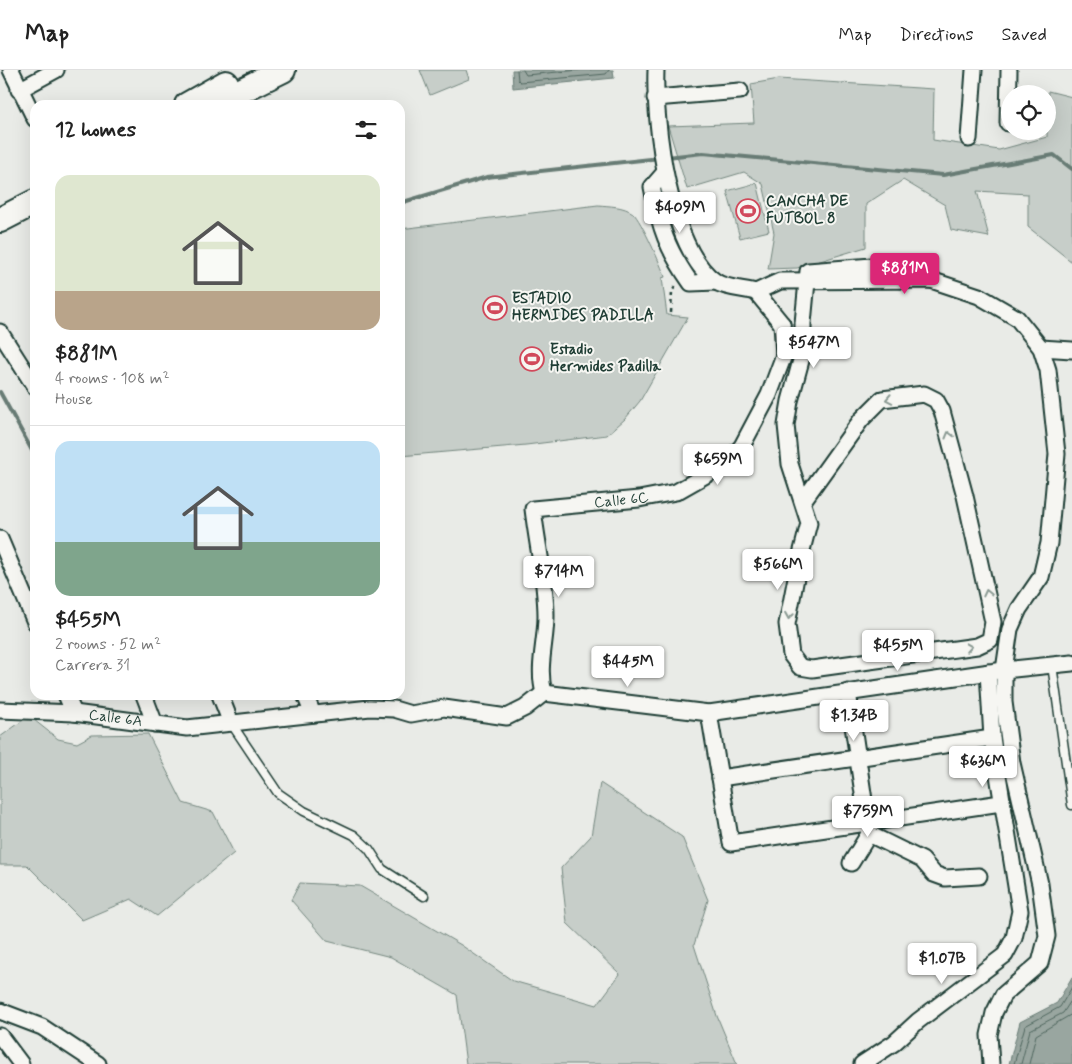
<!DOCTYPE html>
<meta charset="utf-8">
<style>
:root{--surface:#fff;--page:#f6f6f6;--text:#222;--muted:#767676;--line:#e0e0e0;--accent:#db2777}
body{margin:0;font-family:Mynerve,sans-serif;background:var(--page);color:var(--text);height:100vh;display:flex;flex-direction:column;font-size:19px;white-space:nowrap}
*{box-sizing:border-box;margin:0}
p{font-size:16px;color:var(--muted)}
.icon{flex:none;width:28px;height:28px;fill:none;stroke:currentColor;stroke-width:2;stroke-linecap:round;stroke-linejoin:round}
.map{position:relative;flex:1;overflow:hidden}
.sheet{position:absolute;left:30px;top:30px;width:375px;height:600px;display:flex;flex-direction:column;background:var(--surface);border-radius:15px;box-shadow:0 5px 20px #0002}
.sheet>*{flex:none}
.buttons{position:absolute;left:1001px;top:15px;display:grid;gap:10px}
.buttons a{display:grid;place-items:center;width:55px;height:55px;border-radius:50%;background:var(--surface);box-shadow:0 5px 20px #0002;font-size:25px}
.price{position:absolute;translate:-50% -42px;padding:0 11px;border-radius:5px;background:#fff;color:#222;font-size:16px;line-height:32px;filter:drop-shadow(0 1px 2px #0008)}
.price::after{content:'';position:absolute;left:50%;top:30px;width:15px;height:11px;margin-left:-8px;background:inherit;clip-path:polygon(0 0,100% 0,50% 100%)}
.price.current{background:var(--accent);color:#fff}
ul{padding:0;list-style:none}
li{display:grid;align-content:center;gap:10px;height:265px;padding:0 25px}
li+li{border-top:1px solid var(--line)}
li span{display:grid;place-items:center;height:155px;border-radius:15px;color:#555}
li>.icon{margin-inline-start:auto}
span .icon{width:90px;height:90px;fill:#fffc;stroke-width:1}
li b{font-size:21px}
h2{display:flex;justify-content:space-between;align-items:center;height:60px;padding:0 25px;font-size:21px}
header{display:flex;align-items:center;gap:30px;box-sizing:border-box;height:70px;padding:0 25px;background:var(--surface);border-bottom:1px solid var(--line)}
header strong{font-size:24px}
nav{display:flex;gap:28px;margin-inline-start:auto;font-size:18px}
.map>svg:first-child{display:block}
</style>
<header>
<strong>Map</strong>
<nav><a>Map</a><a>Directions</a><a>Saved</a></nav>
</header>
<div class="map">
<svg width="1072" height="994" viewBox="0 0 1072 994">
<rect width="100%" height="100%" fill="#e9ebe7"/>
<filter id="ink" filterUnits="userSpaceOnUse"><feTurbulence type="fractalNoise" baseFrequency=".02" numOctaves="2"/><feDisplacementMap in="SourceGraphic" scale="10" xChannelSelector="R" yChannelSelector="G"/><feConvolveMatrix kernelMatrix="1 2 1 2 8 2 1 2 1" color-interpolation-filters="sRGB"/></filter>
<g filter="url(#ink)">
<g fill="#c7cec9" stroke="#73867e">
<path d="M420,0H466L469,9L430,25Z"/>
<path d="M779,9L934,19L933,70L999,80L1047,67L1048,21L1072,27V192L1028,157V124L977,121L989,167L951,160L945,135L903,110L866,134V177L797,198L768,199L774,163L763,114L744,102L687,119L668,56L754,53L751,14Z"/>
<path d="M757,113L769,161L740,168L727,121Z"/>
<path d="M598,135C609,136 624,136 633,143C641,150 661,195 665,207L662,208L667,245L688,247L640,331L625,349L607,365L526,375L400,386V159Z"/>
<path d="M29,646L58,669L77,673L92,665L148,664L183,733L213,742L234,783L157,846L131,829L82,850L27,795H0V667Z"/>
<path d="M600,713L682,767L708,830L694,875L717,946L737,994H466L457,925L391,887L327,871L291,830L300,813L360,816L461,875L513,911L597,935L620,904L567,853L561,798L591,766Z"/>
</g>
<g fill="#99a6a0" stroke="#687c75">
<path d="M512,0H613L614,8L513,18Z"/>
<path d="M1072,907V994H1009L1020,952L1057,933Z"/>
</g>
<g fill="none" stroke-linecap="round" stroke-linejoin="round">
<g stroke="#50675f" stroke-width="1">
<path d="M517,0L518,10L520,12L606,4L609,0"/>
<path d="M523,0L526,5L579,0"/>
<path d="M1014,994L1025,956L1060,937L1072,917"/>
<path d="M1021,994L1030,960L1063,943L1072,929"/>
<path d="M1029,994L1036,965L1072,944"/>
</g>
<g stroke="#687c75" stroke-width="4">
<path d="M667,87L703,83L943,105L1054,85L1072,99"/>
<path d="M400,133L487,107L660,88"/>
<path d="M0,322L35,386"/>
</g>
<g stroke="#1f3d34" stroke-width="11">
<g id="lane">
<path d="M1052,595L1072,735"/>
<path d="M231,653L278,723L304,741L354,765L369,779L382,799L424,826"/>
</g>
</g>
<g stroke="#1f3d34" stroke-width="19">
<g id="street">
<path d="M11,0L35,49"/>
<path d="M656,0C654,53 669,179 716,212C725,218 745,219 756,222"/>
<path d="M19,20L56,0"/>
<path d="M655,28L740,21"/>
<path d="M1008,53L1009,0"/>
<path d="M969,69L974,0"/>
<path d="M665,102L652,117C660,158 667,179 691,213L716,212"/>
<path d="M756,222L780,211L931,210L979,226L1017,248L1041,278L1048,300L1057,384L1049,473L1041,507L1019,539L1010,559L1004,600V632L1012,693L1040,814L1047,866L1040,893L1003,925L994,943L989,965L991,994"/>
<path d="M756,222L782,254"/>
<path d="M0,262L35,317"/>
<path d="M1041,278L1072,280"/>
<path d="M803,431L861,350L882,329L924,324L936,330L942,341L965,426L993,552L990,570L977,576L812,599L800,597L791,585L787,554L799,492L809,453L790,394L786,355L790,331L803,283V253L808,201L872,196L931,210"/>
<path d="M0,469L35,552"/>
<path d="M848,622L869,764L851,793"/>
<path id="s1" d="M544,623C537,597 546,572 546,546C546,511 537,474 533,439L639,429L676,422L727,393L742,376L769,325L784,285L782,254"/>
<path d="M544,623L709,643L1004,600L1072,593"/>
<path d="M66,625L74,643"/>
<path d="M144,625L155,654"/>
<path d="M220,625L231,653"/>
<path d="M305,625L313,644"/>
<path id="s2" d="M0,640L74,643L187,658L370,638L394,639L411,644L444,638L507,647L525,638L544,623"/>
<path d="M709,643L731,773L1001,733"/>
<path d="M720,708L992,668"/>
<path d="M869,764L922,790L934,804L945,808L979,806"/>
<path d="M0,941L42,957L98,994"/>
<path d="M0,966L21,994"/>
<path d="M862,994L894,973L918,951L1005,885L1014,868L1020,841L992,668L988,602"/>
</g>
</g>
<g stroke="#1f3d34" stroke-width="28">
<g id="primary">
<path d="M187,35L226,13"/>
<path d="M212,35L283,0"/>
<path d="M0,150L35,132"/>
</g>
</g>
<path stroke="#1f3d34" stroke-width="2.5" stroke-dasharray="4 4" stroke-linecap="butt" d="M671,243L672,221L676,216"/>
<use href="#lane" stroke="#f6f6f2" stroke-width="8"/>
<use href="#street" stroke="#f6f6f2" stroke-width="15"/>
<use href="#primary" stroke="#f6f6f2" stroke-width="24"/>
</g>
<defs><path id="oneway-chevron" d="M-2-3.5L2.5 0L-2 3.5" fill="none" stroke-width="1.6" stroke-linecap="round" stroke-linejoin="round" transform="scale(1.25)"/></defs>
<g stroke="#8a9a93">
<use href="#oneway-chevron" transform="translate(889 329) rotate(169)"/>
<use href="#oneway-chevron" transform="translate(949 365) rotate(-105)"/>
<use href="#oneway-chevron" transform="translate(987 523) rotate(-103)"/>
<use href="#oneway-chevron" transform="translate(789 546) rotate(99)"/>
<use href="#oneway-chevron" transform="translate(969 577) rotate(-9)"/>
</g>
</g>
<defs>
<g id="stadium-ring" transform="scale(1.25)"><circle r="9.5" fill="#f6f6f2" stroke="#d1495b" stroke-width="1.5"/><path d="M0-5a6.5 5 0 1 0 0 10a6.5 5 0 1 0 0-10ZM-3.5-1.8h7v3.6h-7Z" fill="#d1495b"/></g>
</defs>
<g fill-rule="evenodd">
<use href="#stadium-ring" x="748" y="141"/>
<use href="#stadium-ring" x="495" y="238"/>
<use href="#stadium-ring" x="532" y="289"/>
</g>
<g text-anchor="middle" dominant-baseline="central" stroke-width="4" stroke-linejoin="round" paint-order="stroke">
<g font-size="15" font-weight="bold" fill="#1f3d34" stroke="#f6f6f2" text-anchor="start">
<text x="766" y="132">CANCHA DE<tspan x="766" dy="17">FUTBOL 8</tspan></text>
<text x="512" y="229">ESTADIO<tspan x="512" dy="17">HERMIDES PADILLA</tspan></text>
<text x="550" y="280">Estadio<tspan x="550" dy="17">Hermides Padilla</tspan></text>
</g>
<g font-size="15" fill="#1f3d34" stroke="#f6f6f2">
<text stroke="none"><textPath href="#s1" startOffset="274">Calle 6C</textPath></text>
<text stroke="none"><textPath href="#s2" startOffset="116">Calle 6A</textPath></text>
</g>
</g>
</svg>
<div class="buttons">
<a><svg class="icon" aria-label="locate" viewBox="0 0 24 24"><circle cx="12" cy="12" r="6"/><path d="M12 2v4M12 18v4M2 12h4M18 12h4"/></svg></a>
</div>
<b class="price" style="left:680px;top:164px">$409M</b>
<b class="price current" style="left:905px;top:225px">$881M</b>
<b class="price" style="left:814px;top:299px">$547M</b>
<b class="price" style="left:718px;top:416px">$659M</b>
<b class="price" style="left:778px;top:521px">$566M</b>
<b class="price" style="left:559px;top:528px">$714M</b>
<b class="price" style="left:898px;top:602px">$455M</b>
<b class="price" style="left:628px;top:618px">$445M</b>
<b class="price" style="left:854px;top:672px">$1.34B</b>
<b class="price" style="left:983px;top:718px">$636M</b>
<b class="price" style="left:868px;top:768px">$759M</b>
<b class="price" style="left:942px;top:915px">$1.07B</b>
<section class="sheet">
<h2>12 homes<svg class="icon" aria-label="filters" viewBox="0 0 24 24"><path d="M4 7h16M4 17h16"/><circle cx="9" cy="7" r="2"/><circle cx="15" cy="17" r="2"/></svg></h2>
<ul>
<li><span style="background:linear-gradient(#dfe7d0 75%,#b9a48a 0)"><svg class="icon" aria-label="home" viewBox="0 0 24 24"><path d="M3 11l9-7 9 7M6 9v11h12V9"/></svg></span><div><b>$881M</b><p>4 rooms · 108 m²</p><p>House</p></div></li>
<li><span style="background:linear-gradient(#bfe0f5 65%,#7fa58c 0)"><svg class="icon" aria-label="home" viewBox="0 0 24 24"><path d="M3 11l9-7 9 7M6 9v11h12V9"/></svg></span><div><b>$455M</b><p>2 rooms · 52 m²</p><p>Carrera 31</p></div></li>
</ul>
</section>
</div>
